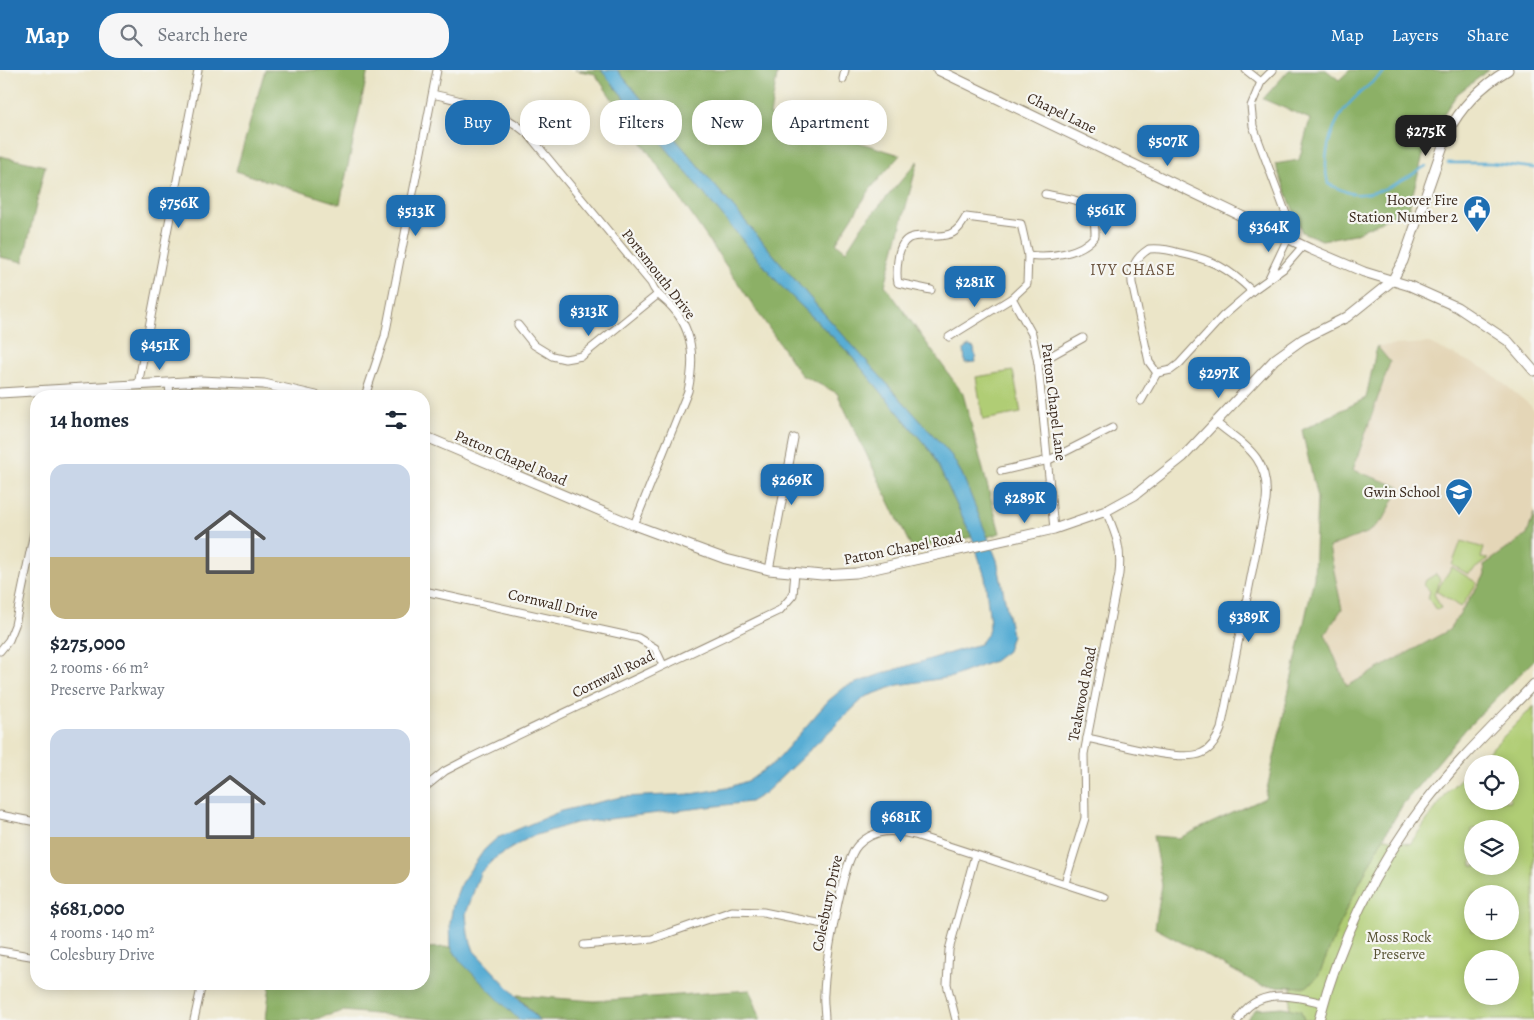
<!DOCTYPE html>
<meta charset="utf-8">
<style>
:root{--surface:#fff;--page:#f6f6f7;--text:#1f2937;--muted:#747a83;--accent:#1f6fb2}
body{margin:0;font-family:Alegreya,serif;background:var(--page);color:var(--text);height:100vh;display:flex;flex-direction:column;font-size:19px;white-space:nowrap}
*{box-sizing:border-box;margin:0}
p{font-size:16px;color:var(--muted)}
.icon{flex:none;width:28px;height:28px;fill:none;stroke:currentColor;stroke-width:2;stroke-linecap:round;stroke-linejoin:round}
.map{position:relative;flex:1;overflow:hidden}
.panel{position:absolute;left:30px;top:320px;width:400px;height:600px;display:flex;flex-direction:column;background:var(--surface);border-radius:20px;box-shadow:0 2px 12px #0003}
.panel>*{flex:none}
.hud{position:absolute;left:445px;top:30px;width:475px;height:45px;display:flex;gap:10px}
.buttons{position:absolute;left:1464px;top:685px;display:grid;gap:10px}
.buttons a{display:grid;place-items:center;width:55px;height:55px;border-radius:50%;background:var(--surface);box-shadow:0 2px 12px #0003;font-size:25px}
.price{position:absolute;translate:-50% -42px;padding:0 11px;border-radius:10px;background:var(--accent);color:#fff;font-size:16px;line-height:32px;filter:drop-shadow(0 1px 2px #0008)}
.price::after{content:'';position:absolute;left:50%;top:30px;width:15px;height:11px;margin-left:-8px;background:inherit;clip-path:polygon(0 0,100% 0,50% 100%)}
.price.current{background:#222;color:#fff}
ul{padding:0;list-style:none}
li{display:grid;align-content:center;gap:10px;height:265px;padding:0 20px}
li span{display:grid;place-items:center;height:155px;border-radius:15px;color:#555}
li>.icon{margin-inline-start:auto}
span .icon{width:90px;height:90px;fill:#fffc;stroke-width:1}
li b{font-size:21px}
h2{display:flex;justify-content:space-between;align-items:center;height:60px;padding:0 20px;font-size:21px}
.tag{padding:0 18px;border-radius:20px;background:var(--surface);box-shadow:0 2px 12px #0003;font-size:18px;line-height:45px}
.tag.current{background:var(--accent);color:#fff}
header{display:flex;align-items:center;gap:30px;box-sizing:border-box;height:70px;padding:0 25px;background:var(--accent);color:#fff}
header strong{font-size:24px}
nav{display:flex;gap:28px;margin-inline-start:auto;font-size:18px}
.search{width:350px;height:45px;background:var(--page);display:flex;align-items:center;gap:12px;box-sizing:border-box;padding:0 18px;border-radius:20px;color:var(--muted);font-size:19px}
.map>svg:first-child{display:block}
</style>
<header>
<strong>Map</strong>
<div class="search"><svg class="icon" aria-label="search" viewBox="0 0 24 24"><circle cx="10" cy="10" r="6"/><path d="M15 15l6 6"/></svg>Search here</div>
<nav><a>Map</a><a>Layers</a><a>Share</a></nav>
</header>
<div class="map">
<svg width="1534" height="950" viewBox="0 0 1534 950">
<rect width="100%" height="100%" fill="#f6f6f2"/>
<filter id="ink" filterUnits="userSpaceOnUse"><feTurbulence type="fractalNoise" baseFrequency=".02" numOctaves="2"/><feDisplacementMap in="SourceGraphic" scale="10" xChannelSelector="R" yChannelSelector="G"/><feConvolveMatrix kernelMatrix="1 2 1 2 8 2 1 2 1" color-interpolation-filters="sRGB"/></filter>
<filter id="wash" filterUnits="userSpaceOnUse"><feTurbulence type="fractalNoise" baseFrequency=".0096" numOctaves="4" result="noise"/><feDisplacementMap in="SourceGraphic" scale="20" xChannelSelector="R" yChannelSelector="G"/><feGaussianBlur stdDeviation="1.12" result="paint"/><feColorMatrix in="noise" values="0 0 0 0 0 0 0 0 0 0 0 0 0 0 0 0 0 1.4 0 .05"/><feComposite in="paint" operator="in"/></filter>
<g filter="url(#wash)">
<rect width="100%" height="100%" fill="#ebe5c8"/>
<path fill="#e4d6b7" d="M1429,273L1487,300L1531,336L1534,342V443L1527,465L1484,495L1485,505L1449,560L1347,617L1324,564L1342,539L1329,477L1367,463L1399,417L1353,400L1390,292L1377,276Z"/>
<g fill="#b0cd74" stroke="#767c49" fill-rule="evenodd">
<path d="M1013,301L1021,343L983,350L976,307Z"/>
<path d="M1461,471L1484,478L1481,488L1488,489L1468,504L1452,495Z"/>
<path d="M1452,497L1477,513L1461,537L1436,521Z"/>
<path d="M1436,504L1440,510L1434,524L1441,538L1436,540L1428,528L1430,521L1424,515L1426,510Z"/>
<path d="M1534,636V950H1288L1293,910L1379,766L1410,774L1449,720L1472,697V731H1510V694H1476ZM1472,759H1510V796H1472ZM1472,824H1510V861H1472ZM1472,889H1510V926H1472Z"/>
</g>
<g fill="#8cb066" stroke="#646d42">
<path d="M265,0H368L340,134L236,101Z"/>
<path d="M575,0H601L780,215L848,282L932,383L972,467L912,479L837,323L801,305L595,4Z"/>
<path d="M617,0H778L770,45L900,85L871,118L836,173L846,181L862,156L918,91L885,215L963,324L1000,463L987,467L962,404L951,385L817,236Z"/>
<path d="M1289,0H1326L1339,10L1350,0H1489L1457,24L1428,67L1409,138L1354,164L1322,170L1302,162L1275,94L1299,90L1310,49L1263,29Z"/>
<path d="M0,86L45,96L23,192L0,187Z"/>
<path d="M1377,276L1390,292L1353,400L1400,417L1384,449L1367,463L1329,477L1342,539L1325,564L1347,616L1449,560L1485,505L1484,495L1527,465L1534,443V590L1465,660L1403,734L1378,777L1345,842L1318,907L1306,917L1262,916L1155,858L1162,815L1153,766L1179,768L1265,728L1314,508L1317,428L1302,360L1366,328Z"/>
<path d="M451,877L461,892L519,950H438L343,941L312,950H266L270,914H424V878Z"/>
<path d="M750,920L761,950H539L517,925L594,931Z"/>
<path d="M1283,937L1301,941L1304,950H1246L1256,939Z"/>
</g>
<g fill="#58add4" stroke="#4a6c79">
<path d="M601,0H617L817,236L951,385L962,404L997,490L1012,565L1007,581L994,591L952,607L898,615L865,627L765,723L750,732L575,753L530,767L495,788L480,803L466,844L468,864L474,881L539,950H519L461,892L451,877L450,853L453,835L461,813L484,780L497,768L561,741L621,727L692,724L727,718L750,710L775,692L828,631L845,617L884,603L980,574L987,565L990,554L985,507L972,467L932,383L848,282L780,215Z"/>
<path d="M969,276L974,278L976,292L965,293L964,279Z"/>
</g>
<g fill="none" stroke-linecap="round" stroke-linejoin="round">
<g stroke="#58add4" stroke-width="2.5">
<path d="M1387,0C1373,12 1355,25 1344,40C1329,61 1322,89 1328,114C1336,117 1345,123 1354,124C1381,126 1404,109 1426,96"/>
<path d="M1448,93H1491L1534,98"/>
</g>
</g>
</g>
<g filter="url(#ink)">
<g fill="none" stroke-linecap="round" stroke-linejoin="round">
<g stroke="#938873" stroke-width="9">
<g id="minor">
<path d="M1246,0L1261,12"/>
<path d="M843,9L845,0"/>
<path d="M433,24C473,34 496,37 528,64L651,213C656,224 659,225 668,233C694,258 695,289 688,321L634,455"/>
<path d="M1149,179C1160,178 1170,180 1180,183C1213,190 1228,198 1252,221L1222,247L1179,294L1171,300L1157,303L1149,292L1132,213C1131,197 1135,188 1149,179Z"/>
<path d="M1028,185C1049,188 1081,184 1095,166C1096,127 1076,131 1045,124"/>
<path d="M1269,208L1288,168V149L1253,56L1251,36L1261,12L1273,0"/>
<path d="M931,220L898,213C896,205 897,198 898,190C902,153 928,172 950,164C958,161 962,154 966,147L1021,154L1028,185L1027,214L1012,228L1032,264L1038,293L1054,459"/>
<path d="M1252,221L1283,199L1303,176"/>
<path d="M518,255L534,275L552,286L565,289L582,286L656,226"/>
<path d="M949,267L1012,228"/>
<path d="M1038,293L1083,268"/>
<path d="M169,313L170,326"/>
<path d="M138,315L198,0"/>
<path d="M365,326L385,266L437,0"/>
<path d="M1141,331L1157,303"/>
<path d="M1001,401L1049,390L1112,358"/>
<path d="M769,500L794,368"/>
<path d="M424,521L638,568L655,578L663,595"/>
<path d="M0,581L9,570L15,555L36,453"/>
<path d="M1087,668C1112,673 1181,693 1202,683C1212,679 1217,669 1221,659L1266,431C1270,388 1246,376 1215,352"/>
<path d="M424,718L445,701L468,689L780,540L793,525L795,502"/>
<path d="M0,745L36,752"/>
<path d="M1065,813L1085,748L1084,684L1119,504C1122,478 1116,465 1106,441"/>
<path d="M584,875L652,869L732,841L763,842L833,856"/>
<path d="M0,881L36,887"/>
<path d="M193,914L201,915"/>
<path d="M194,950L202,914"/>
<path d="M825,950C825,941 823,932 824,923C825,897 842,791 858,775C875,758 894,760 915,765L1105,827"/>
<path d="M956,950L947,914L949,880L975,785"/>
<path d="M1238,950C1256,917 1292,925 1323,933"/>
</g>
</g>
<g stroke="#938873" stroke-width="11">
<g id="tertiary">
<path d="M938,0L1310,179L1364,202L1410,216L1457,237L1508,271L1534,301"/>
<path d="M0,323L201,311L264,314L316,326"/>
<path d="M424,366L634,455L726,489L769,500L822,505L856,503L1054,459L1106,441L1135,425L1183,387L1275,289L1303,269L1347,247L1392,211L1403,191L1447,64C1461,36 1481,16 1508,0"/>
<path d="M1319,950C1339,872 1375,798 1424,734C1457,691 1497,653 1534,614"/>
</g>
</g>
<use href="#minor" stroke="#fff" stroke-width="7"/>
<use href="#tertiary" stroke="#fff" stroke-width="9"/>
</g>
</g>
<defs>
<g id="civic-pin" transform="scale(1.4375)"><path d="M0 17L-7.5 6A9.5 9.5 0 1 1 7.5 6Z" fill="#1f6fb2" stroke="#f6f6f2"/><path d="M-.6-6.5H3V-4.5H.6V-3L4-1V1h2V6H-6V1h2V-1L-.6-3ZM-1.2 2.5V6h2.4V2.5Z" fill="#fff"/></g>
<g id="school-pin" transform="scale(1.4375)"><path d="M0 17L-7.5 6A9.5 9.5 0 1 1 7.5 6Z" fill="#1f6fb2" stroke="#f6f6f2"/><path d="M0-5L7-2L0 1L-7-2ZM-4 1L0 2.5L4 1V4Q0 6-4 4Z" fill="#fff"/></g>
</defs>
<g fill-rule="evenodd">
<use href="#civic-pin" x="1477" y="139"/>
<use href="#school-pin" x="1459" y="422"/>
</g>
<g text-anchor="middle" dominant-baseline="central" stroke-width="4.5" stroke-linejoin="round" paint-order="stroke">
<g font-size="15" fill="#3b2a1e" stroke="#f6f6f2">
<text transform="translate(1062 43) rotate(26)">Chapel Lane</text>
<text transform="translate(659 204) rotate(52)">Portsmouth Drive</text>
<text transform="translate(1054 332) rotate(83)">Patton Chapel Lane</text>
<text transform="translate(511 388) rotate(23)">Patton Chapel Road</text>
<text transform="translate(903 478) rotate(-11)">Patton Chapel Road</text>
<text transform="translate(553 534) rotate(13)">Cornwall Drive</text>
<text transform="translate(613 604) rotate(-26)">Cornwall Road</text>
<text transform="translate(1082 624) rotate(-79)">Teakwood Road</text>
<text transform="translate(827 833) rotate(-78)">Colesbury Drive</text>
</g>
<g font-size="15" fill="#3b2a1e" stroke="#f6f6f2" text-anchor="end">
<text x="1458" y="130">Hoover Fire<tspan x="1458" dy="17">Station Number 2</tspan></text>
<text x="1440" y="422">Gwin School</text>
</g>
<g font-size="15" fill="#585334" stroke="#f6f6f2">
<text x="1399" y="867">Moss Rock<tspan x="1399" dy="17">Preserve</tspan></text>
</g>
<g font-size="16" letter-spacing="1" fill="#6a533e" stroke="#f6f6f2">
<text x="1133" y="200">IVY CHASE</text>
</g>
</g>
</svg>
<div class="buttons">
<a><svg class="icon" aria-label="locate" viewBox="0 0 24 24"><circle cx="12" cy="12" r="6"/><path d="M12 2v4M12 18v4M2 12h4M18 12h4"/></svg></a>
<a><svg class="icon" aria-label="layers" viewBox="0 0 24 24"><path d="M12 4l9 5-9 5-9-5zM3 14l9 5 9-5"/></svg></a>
<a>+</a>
<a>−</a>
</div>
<b class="price current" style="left:1426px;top:87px">$275K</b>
<b class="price" style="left:1168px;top:97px">$507K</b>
<b class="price" style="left:179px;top:159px">$756K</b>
<b class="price" style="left:1106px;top:166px">$561K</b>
<b class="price" style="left:416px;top:167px">$513K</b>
<b class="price" style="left:1269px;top:183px">$364K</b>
<b class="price" style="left:975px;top:238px">$281K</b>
<b class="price" style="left:589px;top:267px">$313K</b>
<b class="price" style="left:160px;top:301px">$451K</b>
<b class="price" style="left:1219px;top:329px">$297K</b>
<b class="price" style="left:792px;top:436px">$269K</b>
<b class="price" style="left:1025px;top:454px">$289K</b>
<b class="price" style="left:1249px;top:573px">$389K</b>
<b class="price" style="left:901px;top:773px">$681K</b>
<div class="hud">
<a class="tag current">Buy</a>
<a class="tag">Rent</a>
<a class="tag">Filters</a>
<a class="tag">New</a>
<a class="tag">Apartment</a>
</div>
<section class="panel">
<h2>14 homes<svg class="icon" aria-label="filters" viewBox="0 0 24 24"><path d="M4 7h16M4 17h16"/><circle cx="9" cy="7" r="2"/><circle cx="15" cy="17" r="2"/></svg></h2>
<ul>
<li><span style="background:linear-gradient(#c9d6e8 60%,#c2b280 0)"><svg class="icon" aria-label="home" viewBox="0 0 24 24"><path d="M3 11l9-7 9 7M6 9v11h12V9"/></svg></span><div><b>$275,000</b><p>2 rooms · 66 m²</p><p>Preserve Parkway</p></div></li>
<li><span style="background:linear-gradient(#c9d6e8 70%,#c2b280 0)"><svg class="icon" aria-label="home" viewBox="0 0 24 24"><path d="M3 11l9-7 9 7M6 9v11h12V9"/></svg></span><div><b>$681,000</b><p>4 rooms · 140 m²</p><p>Colesbury Drive</p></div></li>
</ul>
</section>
</div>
